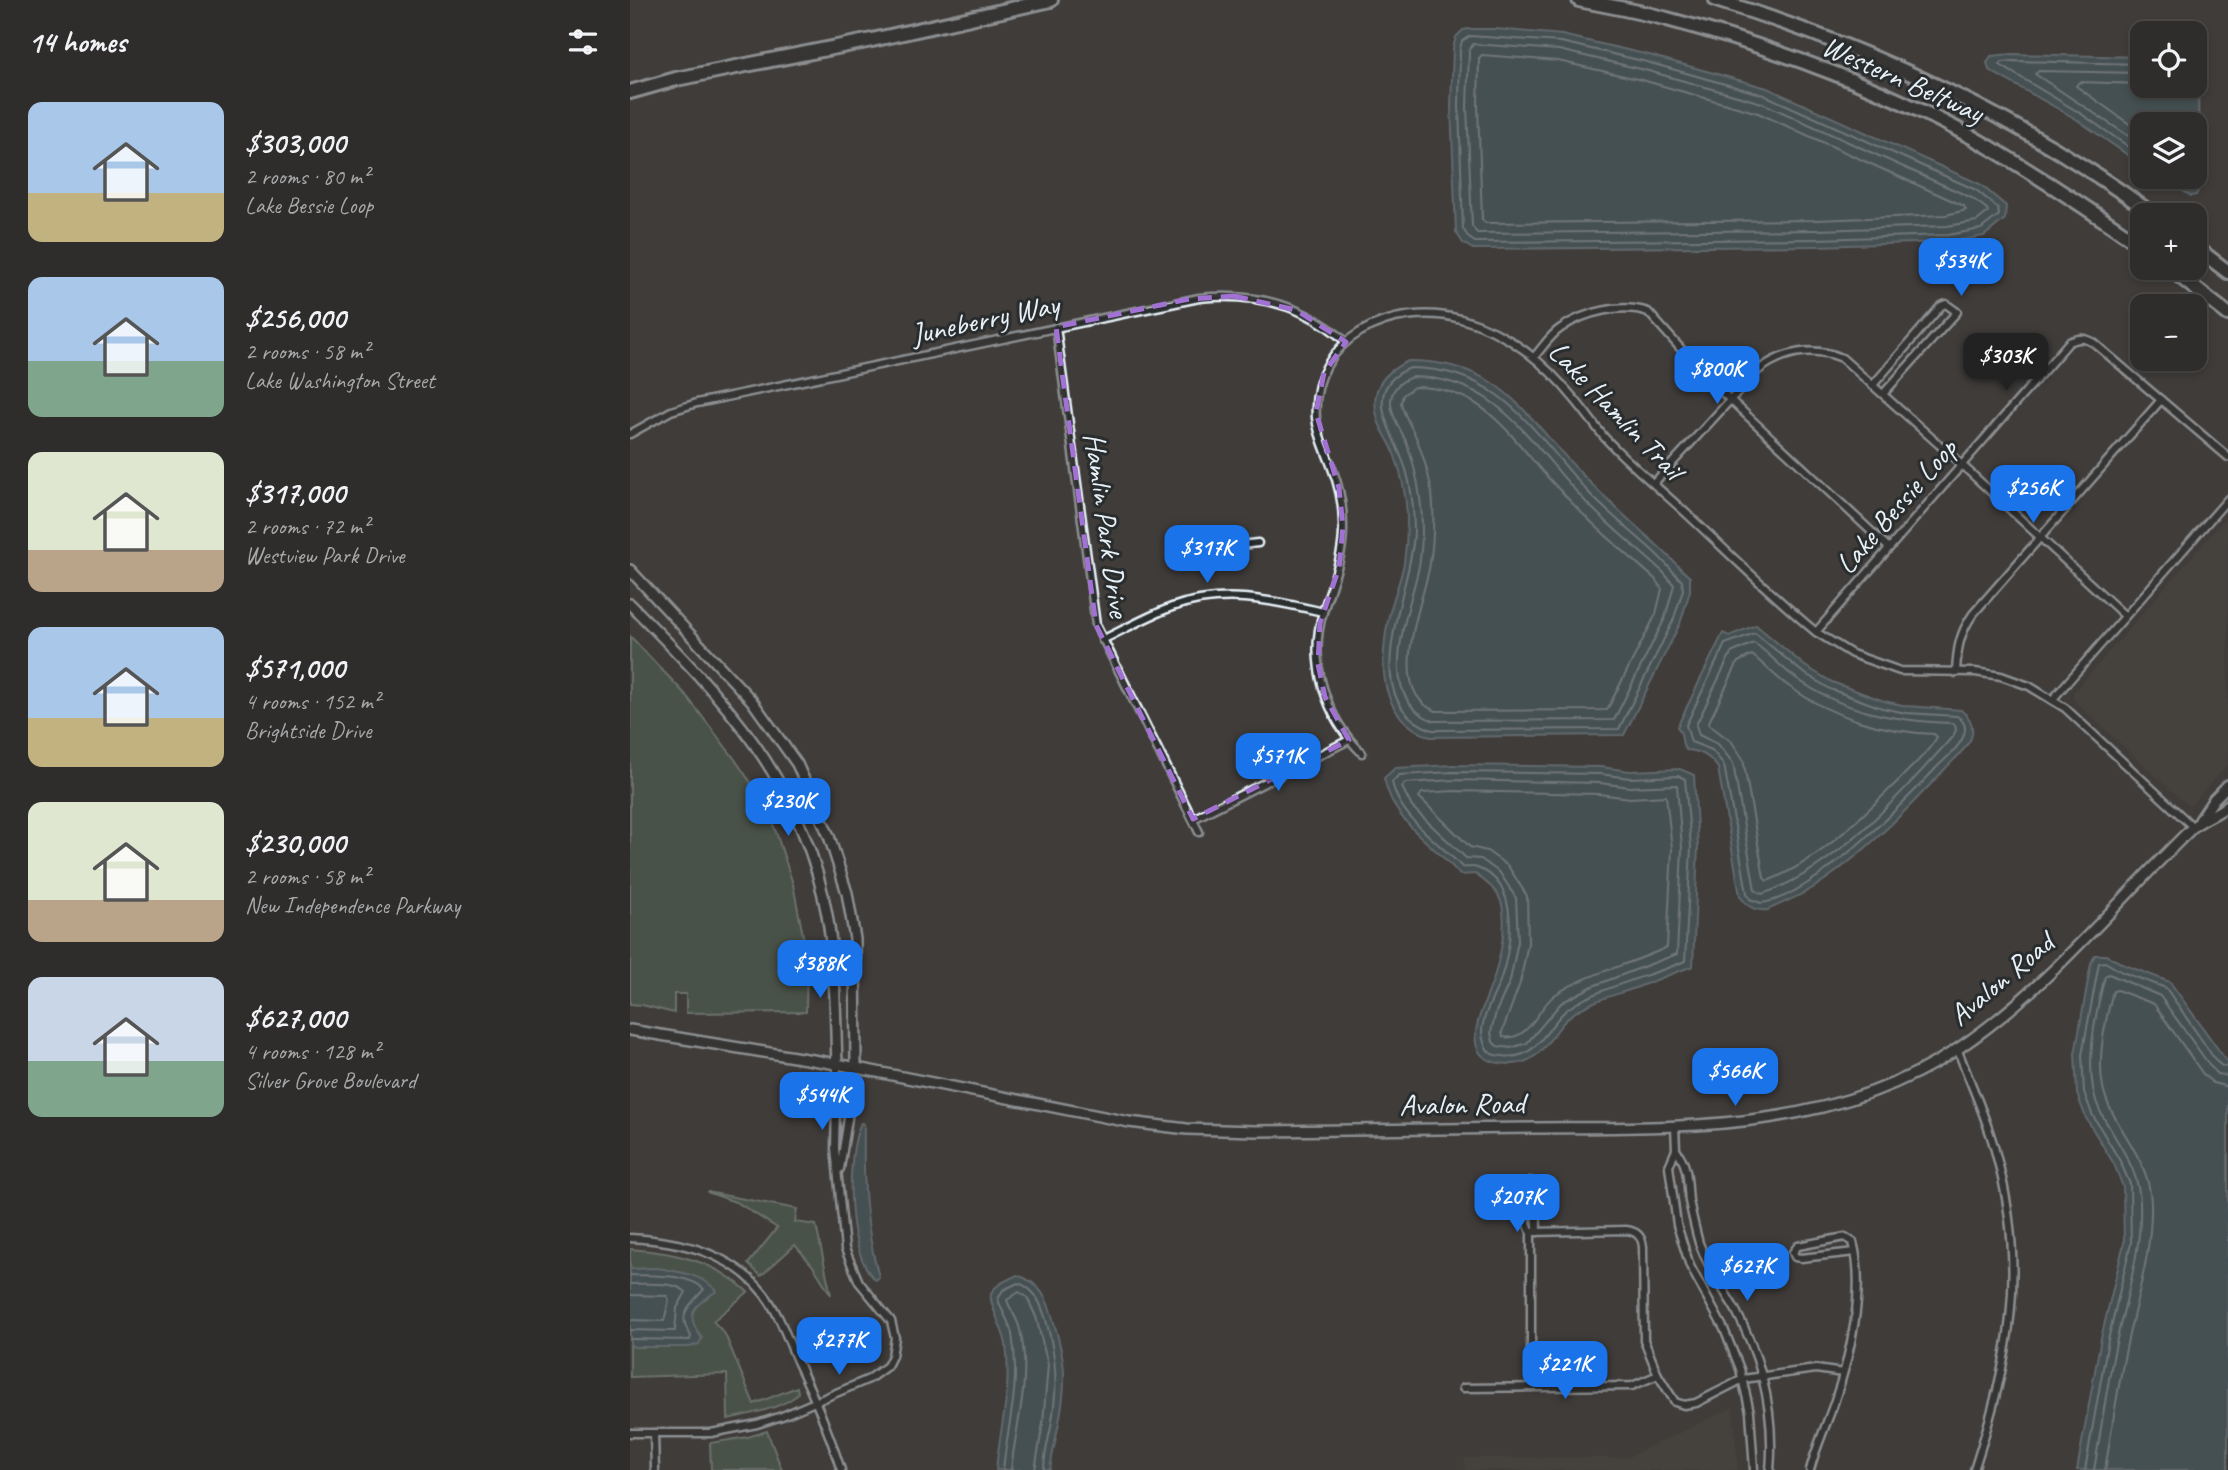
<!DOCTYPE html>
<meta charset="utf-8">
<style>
:root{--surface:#2f2d2c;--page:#3b3938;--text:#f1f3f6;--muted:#a7a8a9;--line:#4a4948;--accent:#1a73e8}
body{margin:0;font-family:Caveat,sans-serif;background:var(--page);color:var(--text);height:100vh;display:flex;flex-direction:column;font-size:26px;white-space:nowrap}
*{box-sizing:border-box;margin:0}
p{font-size:23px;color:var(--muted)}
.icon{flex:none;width:38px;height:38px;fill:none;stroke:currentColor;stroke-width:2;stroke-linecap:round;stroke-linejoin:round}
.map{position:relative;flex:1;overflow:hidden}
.side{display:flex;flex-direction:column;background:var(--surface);width:630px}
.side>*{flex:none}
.buttons{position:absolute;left:1500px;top:21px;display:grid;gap:14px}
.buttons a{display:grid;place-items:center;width:77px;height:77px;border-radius:14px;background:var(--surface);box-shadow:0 4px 10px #0003,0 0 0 2px var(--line);font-size:35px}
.price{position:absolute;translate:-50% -60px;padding:0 16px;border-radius:14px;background:var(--accent);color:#fff;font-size:23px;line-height:46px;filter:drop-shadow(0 2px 4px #0008)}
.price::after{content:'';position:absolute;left:50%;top:42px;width:21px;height:16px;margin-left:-10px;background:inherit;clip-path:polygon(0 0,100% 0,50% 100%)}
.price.on{background:#222;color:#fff}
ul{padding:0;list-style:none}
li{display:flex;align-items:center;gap:21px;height:175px;padding:0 28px}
li span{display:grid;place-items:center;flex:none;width:196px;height:140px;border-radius:14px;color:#555}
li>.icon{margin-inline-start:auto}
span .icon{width:84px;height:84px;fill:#fffc;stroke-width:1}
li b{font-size:30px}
h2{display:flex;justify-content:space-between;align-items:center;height:84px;padding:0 28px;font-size:30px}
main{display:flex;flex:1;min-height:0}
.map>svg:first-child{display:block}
</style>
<main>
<section class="side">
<h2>14 homes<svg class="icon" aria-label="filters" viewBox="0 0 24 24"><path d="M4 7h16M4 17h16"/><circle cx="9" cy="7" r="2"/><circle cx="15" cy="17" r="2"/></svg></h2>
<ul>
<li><span style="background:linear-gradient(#a9c7e8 65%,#c2b280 0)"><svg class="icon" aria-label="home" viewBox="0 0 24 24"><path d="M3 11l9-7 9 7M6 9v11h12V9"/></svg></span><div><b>$303,000</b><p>2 rooms · 80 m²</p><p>Lake Bessie Loop</p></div></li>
<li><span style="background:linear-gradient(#a9c7e8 60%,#7fa58c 0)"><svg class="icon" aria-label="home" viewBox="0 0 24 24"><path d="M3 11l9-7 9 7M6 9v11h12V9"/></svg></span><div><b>$256,000</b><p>2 rooms · 58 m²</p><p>Lake Washington Street</p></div></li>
<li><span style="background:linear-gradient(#dfe7d0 70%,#b9a48a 0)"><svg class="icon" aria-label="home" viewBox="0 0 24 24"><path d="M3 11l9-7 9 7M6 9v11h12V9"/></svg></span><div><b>$317,000</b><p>2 rooms · 72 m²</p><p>Westview Park Drive</p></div></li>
<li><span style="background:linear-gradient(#a9c7e8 65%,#c2b280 0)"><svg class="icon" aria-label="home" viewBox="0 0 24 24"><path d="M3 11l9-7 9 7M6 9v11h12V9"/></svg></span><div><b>$571,000</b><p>4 rooms · 152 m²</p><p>Brightside Drive</p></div></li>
<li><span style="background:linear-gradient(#dfe7d0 70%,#b9a48a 0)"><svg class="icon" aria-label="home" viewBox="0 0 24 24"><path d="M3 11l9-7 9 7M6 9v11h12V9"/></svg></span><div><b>$230,000</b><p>2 rooms · 58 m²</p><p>New Independence Parkway</p></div></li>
<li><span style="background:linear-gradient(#c9d6e8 60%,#7fa58c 0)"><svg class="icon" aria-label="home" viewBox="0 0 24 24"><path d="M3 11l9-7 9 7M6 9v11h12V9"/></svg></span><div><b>$627,000</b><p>4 rooms · 128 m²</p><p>Silver Grove Boulevard</p></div></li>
</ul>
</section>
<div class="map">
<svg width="1598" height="1470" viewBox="0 0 1598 1470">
<rect width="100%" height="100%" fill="#3f3c3a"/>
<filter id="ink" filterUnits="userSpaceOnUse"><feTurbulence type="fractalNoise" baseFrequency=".0143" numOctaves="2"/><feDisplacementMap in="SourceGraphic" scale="14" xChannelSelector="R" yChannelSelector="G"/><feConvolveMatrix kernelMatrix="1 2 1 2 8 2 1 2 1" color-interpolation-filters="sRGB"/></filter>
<g filter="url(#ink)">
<g fill="#4d4642">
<path d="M1598,515V765L1559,807L1444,701L1443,693Z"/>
<path d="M1103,1407L1108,1470H835V1458H996Z"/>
</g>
<g fill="#576e5a" stroke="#a0b0a9" stroke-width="2">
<path d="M0,636L55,694L104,758L138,808L163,884L177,956L176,1012L56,1013V994H44V1013L12,1005L0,1004Z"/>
<path d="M77,1192L167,1209L165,1222L186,1225L201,1295L183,1266L165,1245L131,1276L118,1264L147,1228L108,1203Z"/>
<path d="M0,1249C45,1252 85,1261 118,1292L83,1321L95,1334L124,1404L167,1387L168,1393C158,1407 116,1415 98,1419L97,1374L0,1377Z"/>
<path d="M137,1431L152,1470H81L80,1443L118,1437Z"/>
</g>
<g fill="#4e6972" stroke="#8c9fa8" stroke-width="2">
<path d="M839,29H866L932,35L1019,55L1137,88L1350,184L1376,206L1375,219L1354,236L1319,242L1187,246L843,249L833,243L826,232L821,106L823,48L826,37L833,30Z"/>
<path d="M1382,54L1512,57V86H1564L1565,60L1568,67L1569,189L1566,195L1561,196L1530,177H1564V124H1512V165L1446,119L1359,70L1357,63L1361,56Z"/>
<path d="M778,361C869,361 891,410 947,469C973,497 1001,522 1029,547C1040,557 1049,568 1060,577V591L1050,624L994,735L800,737C749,717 749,668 758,620C762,601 770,583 774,563C776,549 777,535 777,521C777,496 771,471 762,448C758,439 751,430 748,420C739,390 752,373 778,361Z"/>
<path d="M1126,625L1175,666L1202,682L1254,701L1277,706L1331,710C1340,717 1345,726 1341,738C1336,750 1322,761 1313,771C1275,812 1233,855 1186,886C1171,896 1154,902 1138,910C1125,911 1117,907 1110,896L1088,768C1079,755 1070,751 1056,750C1049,743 1055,734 1047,727L1093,633L1099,636Z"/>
<path d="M823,765L971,767L1000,771L1050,769L1064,775L1068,847L1063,966C1044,973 1026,980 1008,987C986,995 958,1001 940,1016C920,1033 912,1065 880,1064C818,1063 857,1004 865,974C871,953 877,927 872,905C869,891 856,882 845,874L830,875C801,841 764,825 754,778L765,768Z"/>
<path d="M1465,955H1476L1495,965L1540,982L1598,1063V1470H1447L1471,1338L1494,1243L1493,1187L1484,1164L1456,1118L1447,1094L1445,1054L1461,963Z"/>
<path d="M231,1123L234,1124V1127C233,1179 235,1228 249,1277L246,1280C216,1257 215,1155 231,1123Z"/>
<path d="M28,1268C50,1272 71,1274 87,1291C64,1306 53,1313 72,1338L69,1344L60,1347H4L0,1344V1269Z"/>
<path d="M387,1275C409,1282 417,1297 423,1319C427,1333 431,1347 433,1361C438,1397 425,1435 420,1470H366C370,1424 382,1394 376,1345C375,1332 358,1303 361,1294C365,1284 378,1280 387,1275Z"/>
</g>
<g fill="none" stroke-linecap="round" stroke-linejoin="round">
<g stroke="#aabbc2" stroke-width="2">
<path d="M840,36L931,42L1017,62L1134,95L1346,190L1368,208L1369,215L1351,229L1318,235L1187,239L845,242L839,238L833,229L829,106L830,49L832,41Z"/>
<path d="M843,44L929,50L1015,70L1132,103L1342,198L1357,209L1358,212L1347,221L1317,226L1186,230L847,233L842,226L837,106L839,51Z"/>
<path d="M852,55L928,61L1012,80L1128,113L1334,206L1336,210L1316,215L1186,220L855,223L852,219L848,106L849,58Z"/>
<path d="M1512,64L1382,61L1372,62L1370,65L1450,113L1512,156"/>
<path d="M1512,73L1409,71L1405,74L1512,145"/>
<path d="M1512,84L1449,82L1446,86L1512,133"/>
<path d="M780,368C871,368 903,432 958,492C978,513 1001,531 1022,550C1033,560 1042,571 1052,581L1053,590L1043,621L989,729L802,730C721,700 783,590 784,531C784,512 782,492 777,473C767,436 726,390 780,368Z"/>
<path d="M782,377C869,377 900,444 954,500C978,525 1007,548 1033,572L1044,585L1035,618L984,720L804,721C741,698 780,611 789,566C791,554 792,541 792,528C792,499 787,472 777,444C772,431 762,419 761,404C760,390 770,381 782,377Z"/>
<path d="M784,387C849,387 874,427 912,471C923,483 934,495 945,506C970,532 998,555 1025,579L1032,589L1026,614L977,710L806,711C755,692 792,605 799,569C803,548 804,526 803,505C802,483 794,458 786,437C781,426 774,416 771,403L773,395Z"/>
<path d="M1125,633L1171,671L1200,689L1252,708L1276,713L1327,716C1333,720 1337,726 1334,734C1331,746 1316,758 1307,767C1273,804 1181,898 1131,903L1120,899L1117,893L1094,765L1082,750L1061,742L1056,725L1095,644Z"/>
<path d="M1124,643C1139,653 1151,668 1166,678C1212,712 1266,721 1321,723L1325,725L1326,730L1323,736C1273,792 1204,871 1132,894L1125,890L1103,763L1088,744L1069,735L1066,725L1101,653Z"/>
<path d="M1122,655C1135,665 1146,678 1160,687C1201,717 1254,732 1304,734L1307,737C1299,752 1283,765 1271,778C1232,816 1189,862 1137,881L1134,878L1113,759L1102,742L1078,724L1108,662Z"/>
<path d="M823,772L970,774L1000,778L1049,776L1055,779L1061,847L1055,961C1025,975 955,991 933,1013C915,1031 905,1061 873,1056C871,1056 864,1055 862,1054C855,1050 852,1039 852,1031C853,1014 864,997 870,981C882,948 891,882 847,868C843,866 836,868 832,867C808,840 770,820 762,782L769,775Z"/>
<path d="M824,780L970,783L1000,787L1047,785L1052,848L1047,954L963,986L931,1003L897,1043L881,1048L867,1046L863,1042L861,1032L866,1012L880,981L888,941L886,898L870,873L851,859L836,858L782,807L772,787L775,783Z"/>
<path d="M824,791L969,794L1000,798L1036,796L1042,848L1037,947C1001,965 960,972 926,994C908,1006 900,1042 873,1037L872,1032L890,983L898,943L897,896L878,866L857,851L840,847L789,797L792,793Z"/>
<path d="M0,1275C23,1276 57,1273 74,1289C61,1305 45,1313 61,1336L60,1340L0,1339"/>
<path d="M0,1284C16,1284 44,1281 56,1292L47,1308L45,1331L0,1330"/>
<path d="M0,1295L37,1296L39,1300L34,1321L0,1320"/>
<path d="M373,1470C378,1420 391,1387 382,1334C380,1322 371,1311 368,1299L373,1290L388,1283C405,1288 411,1304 416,1320C427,1359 428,1387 421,1427C418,1441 414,1455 414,1470"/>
<path d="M381,1470C386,1422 402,1379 390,1330C388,1319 380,1310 377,1300L389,1292L397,1297L406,1317L418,1365L413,1423L405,1470"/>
<path d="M1455,1470L1478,1340L1501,1243L1500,1184L1490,1161L1462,1114L1454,1092L1452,1055L1469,963L1475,962L1492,972L1536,988L1586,1061L1592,1066L1598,1067"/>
<path d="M1464,1470C1472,1426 1477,1382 1487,1339C1497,1293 1512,1250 1510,1203C1509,1167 1486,1142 1470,1111C1452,1074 1465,1015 1475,976L1479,974L1530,996L1580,1066L1588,1074L1598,1076"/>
<path d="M1475,1470C1482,1428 1488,1386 1497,1344C1507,1294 1522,1255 1521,1203C1520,1165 1495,1139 1479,1106C1463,1072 1474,1026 1483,991L1487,990L1524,1004L1573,1074L1583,1083L1598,1087"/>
</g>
<g stroke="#e8f1f8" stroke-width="11">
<g id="street">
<path d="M426,327L466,625L569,832"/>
<path d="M904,357C913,347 920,335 931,328C954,312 991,303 1018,312L1077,378L1259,548"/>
<path d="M1243,385L1311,306L1316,304L1327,312L1253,394"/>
<path d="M0,434L41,411L67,403L569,298C623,293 675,304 716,342"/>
<path d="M1024,483L1126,372C1151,352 1182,345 1212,358L1332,465L1495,616"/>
<path d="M543,553L628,543"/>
<path d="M1186,632L1439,342C1449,338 1454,337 1464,343L1598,457"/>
<path d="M472,640C495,629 518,616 542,607C593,589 642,600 693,612"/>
<path d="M1326,673C1327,650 1329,634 1343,614L1531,400"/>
<path d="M1422,700L1598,499"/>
<path d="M732,753C695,717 678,662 693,612C702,582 714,557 713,525C713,506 709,486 702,468C696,451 688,436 686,418C680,337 764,301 831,319C879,332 915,363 946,401C956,413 965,426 975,438C1000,465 1030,489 1057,514C1100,554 1141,595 1186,632L1222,654L1270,671L1345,672L1371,676L1399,686L1435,708L1563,827"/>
<path d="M563,819L719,740"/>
<path d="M1327,1048C1340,1083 1357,1118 1366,1154C1398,1270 1380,1358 1344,1470"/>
<path d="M1045,1126L1046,1150L1039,1166L1047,1225L1060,1266L1094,1329L1110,1369L1120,1412L1124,1470"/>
<path d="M1046,1150C1059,1166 1057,1182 1059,1201C1062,1215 1065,1229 1069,1243C1078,1268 1092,1287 1105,1309C1132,1359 1145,1414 1140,1470"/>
<path d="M210,1169L226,1068"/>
<path d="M901,1232L996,1230C1006,1231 1012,1236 1013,1247L1014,1340L1028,1375L1045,1402L1054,1405L1066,1403L1113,1379L1186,1369L1213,1373"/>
<path d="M0,1238C50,1241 101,1252 134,1294C149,1313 157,1338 167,1361C184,1396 199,1432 211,1470"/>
<path d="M901,1387V1232L897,1223V1184L900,1181L906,1184L907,1232"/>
<path d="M833,1388L1002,1386L1028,1375"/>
<path d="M0,1433H81L127,1424L152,1416L239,1379L257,1366L262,1356L265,1338L261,1321L229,1282L215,1249L205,1148L207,1064"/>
<path d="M24,1433L25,1470"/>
<path d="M1180,1470C1186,1447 1196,1426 1204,1403C1220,1357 1236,1290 1223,1242L1215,1237L1168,1246L1163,1252L1165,1257L1171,1258L1225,1252"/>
</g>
</g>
<g stroke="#e8f1f8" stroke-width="14">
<g id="secondary">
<path d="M0,570L122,701L167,764L199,836L217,893L225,939L226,1068"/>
<path d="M0,604C93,698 173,780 197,915C206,964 205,1015 207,1064"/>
<path d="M1570,820L1584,799L1598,785"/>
<path d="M0,1030L207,1064L499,1122L557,1129L625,1131C718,1130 810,1129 903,1128C1049,1127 1201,1134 1329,1048C1418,988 1485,903 1562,828C1572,818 1587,815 1598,805"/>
</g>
</g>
<g stroke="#e8f1f8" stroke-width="18">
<g id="highway">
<path d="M949,0C978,6 1008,11 1037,19C1146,48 1263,91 1361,148C1413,179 1463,212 1512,246"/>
<path d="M1086,0C1243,49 1391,117 1524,215"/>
<path d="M0,92L46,79L242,40L421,0"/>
<path d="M1564,246L1598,272"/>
<path d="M1539,268L1598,314"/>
</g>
</g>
<use href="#street" stroke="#2a2d2e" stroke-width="6"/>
<use href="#secondary" stroke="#2a2d2e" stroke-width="9"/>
<use href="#highway" stroke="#2a2d2e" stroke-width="12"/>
</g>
</g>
<path d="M0 0H1598V1470H0ZM604,296L666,310L716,342L694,373L686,413L709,488L713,527L709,568L690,623L688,664L695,697L719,740L563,819L466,625L426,327L559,299Z" fill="#3f3c3a" fill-opacity=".55" fill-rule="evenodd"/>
<path fill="none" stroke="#a171d3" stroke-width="5" stroke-dasharray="14 9" stroke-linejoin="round" d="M604,296L666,310L716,342L694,373L686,413L709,488L713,527L709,568L690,623L688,664L695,697L719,740L563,819L466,625L426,327L559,299Z"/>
<g text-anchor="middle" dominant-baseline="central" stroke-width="6" stroke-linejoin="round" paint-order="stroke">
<g font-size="30" fill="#e8f1f8" stroke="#2a2d2e">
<text transform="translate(1273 79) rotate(24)">Western Beltway</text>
<text transform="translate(355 319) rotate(-12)">Juneberry Way</text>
<text transform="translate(986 410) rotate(46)">Lake Hamlin Trail</text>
<text transform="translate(1266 506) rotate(-49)">Lake Bessie Loop</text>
<text transform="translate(477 525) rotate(82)">Hamlin Park Drive</text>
<text transform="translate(1371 979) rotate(-40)">Avalon Road</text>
<text transform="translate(832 1104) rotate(-1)">Avalon Road</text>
</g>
</g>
</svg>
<div class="buttons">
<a><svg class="icon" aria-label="locate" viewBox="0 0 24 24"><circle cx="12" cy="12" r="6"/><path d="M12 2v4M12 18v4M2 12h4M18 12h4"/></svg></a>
<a><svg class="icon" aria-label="layers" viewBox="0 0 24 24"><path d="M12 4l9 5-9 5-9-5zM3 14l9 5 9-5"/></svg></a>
<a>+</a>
<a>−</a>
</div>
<b class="price" style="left:1331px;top:298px">$534K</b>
<b class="price on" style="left:1376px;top:393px">$303K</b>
<b class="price" style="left:1087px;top:406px">$800K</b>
<b class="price" style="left:1403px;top:525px">$256K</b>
<b class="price" style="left:577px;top:585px">$317K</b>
<b class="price" style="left:648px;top:793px">$571K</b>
<b class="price" style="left:158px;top:838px">$230K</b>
<b class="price" style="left:190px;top:1000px">$388K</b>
<b class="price" style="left:1105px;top:1108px">$566K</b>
<b class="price" style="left:192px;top:1132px">$544K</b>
<b class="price" style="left:887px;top:1234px">$207K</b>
<b class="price" style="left:1117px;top:1303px">$627K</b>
<b class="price" style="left:209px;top:1377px">$277K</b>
<b class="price" style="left:935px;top:1401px">$221K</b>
</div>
</main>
